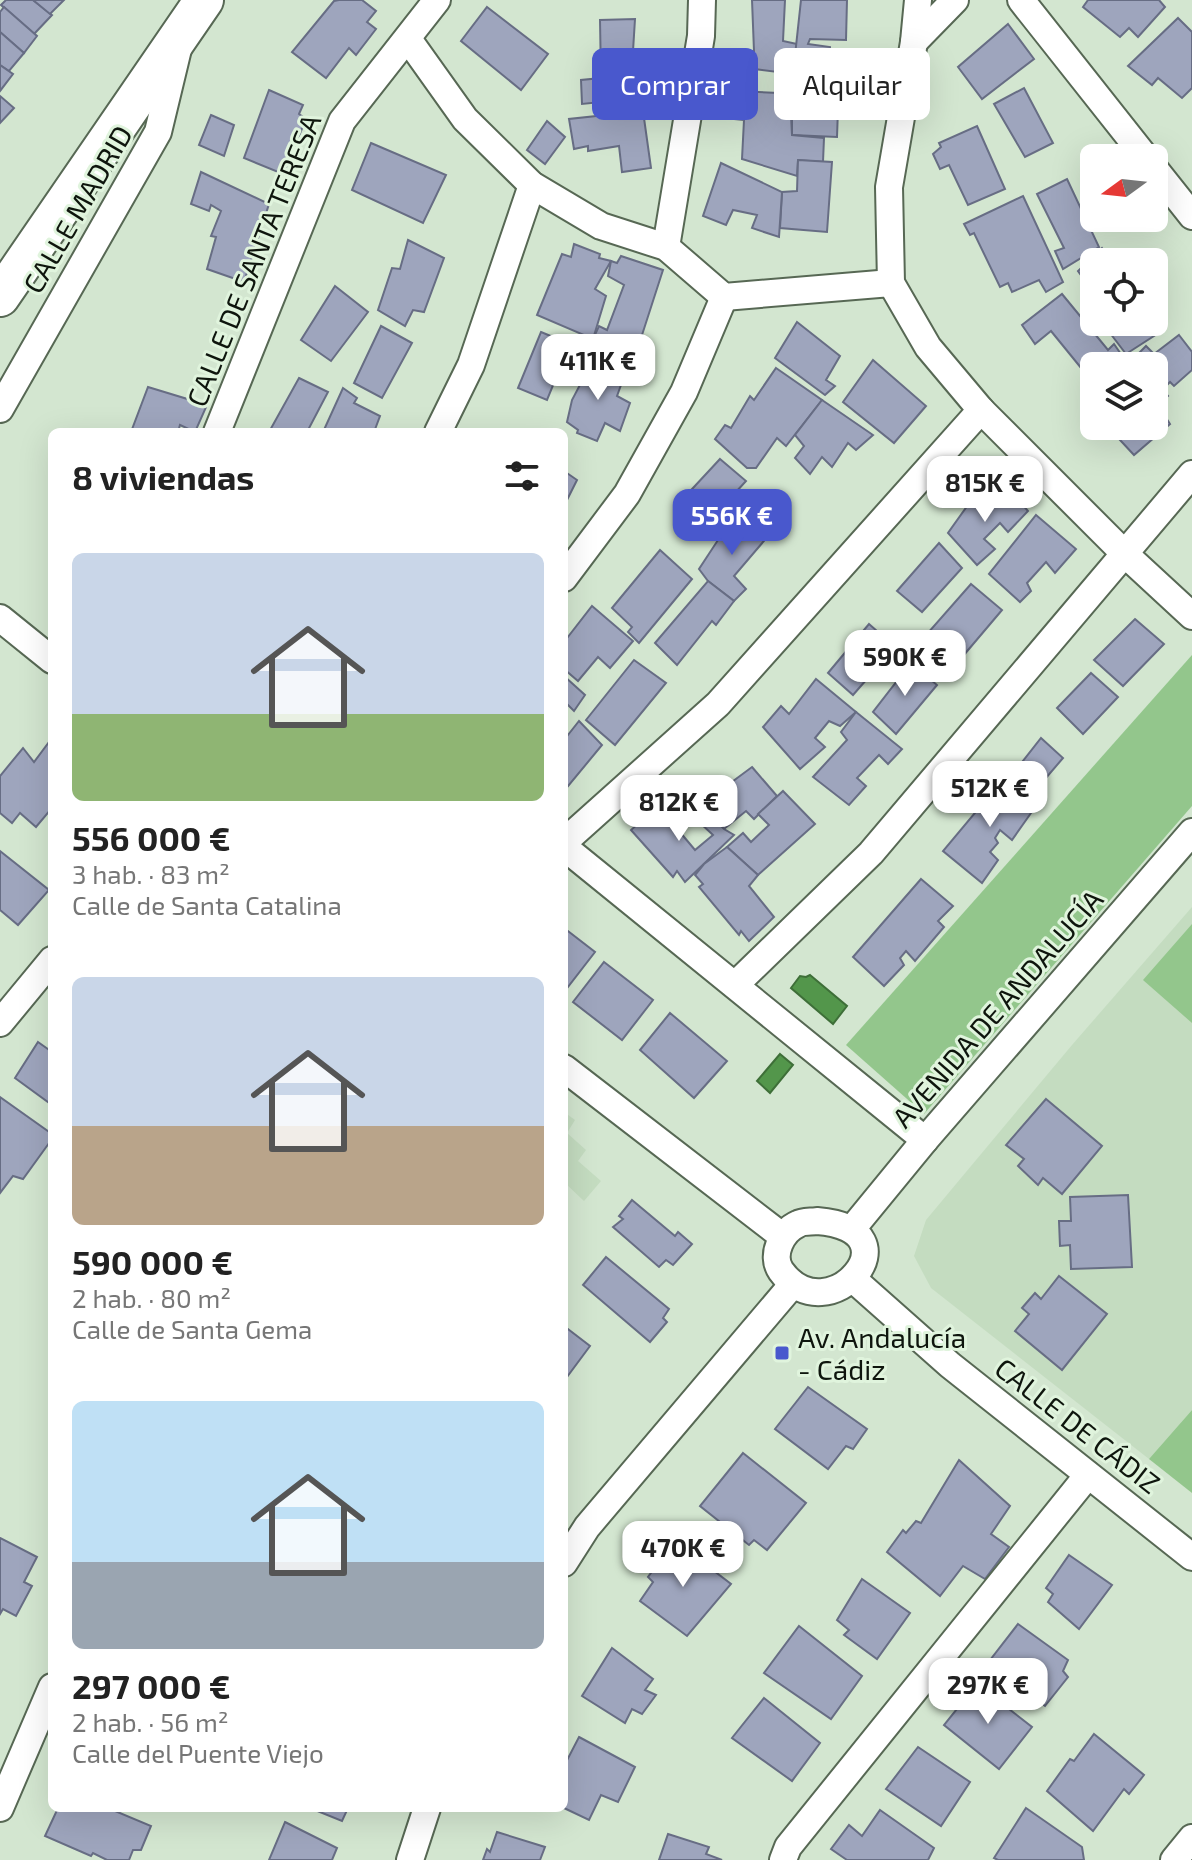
<!DOCTYPE html>
<html lang="es">
<meta charset="utf-8">
<style>
:root{--surface:#fff;--page:#f2f2f2;--text:#222;--muted:#767676;--accent:#4958cd}
body{margin:0;font-family:"Exo 2",sans-serif;background:var(--page);color:var(--text);height:100vh;display:flex;flex-direction:column;font-size:30px;white-space:nowrap}
*{box-sizing:border-box;margin:0}
p{font-size:26px;color:var(--muted)}
.icon{flex:none;width:44px;height:44px;fill:none;stroke:currentColor;stroke-width:2;stroke-linecap:round;stroke-linejoin:round}
.map{position:relative;flex:1;overflow:hidden}
.panel{position:absolute;left:48px;top:428px;width:520px;height:1384px;display:flex;flex-direction:column;background:var(--surface);border-radius:12px;box-shadow:0 8px 32px #0002}
.panel>*{flex:none}
.hud{position:absolute;left:592px;top:48px;width:480px;height:72px;display:flex;gap:16px}
.needle{width:52px;rotate:255deg}
.fabs{position:absolute;left:1080px;top:144px;display:grid;gap:16px}
.fabs a{display:grid;place-items:center;width:88px;height:88px;border-radius:12px;background:var(--surface);box-shadow:0 8px 32px #0002;font-size:40px}
.price{position:absolute;translate:-50% -68px;padding:0 18px;border-radius:16px;background:#fff;color:#222;font-size:26px;line-height:52px;filter:drop-shadow(0 2px 4px #0008)}
.price::after{content:'';position:absolute;left:50%;top:48px;width:24px;height:18px;margin-left:-12px;background:inherit;clip-path:polygon(0 0,100% 0,50% 100%)}
.price.current{background:var(--accent);color:#fff}
ul{padding:0;list-style:none}
li{display:grid;align-content:center;gap:16px;height:424px;padding:0 24px}
li span{display:grid;place-items:center;height:248px;border-radius:12px;color:#555}
li>.icon{margin-inline-start:auto}
span .icon{width:144px;height:144px;fill:#fffc;stroke-width:1}
li b{font-size:34px}
h2{display:flex;justify-content:space-between;align-items:center;height:96px;padding:0 24px;font-size:34px}
.pill{padding:0 28px;border-radius:12px;background:var(--surface);box-shadow:0 8px 32px #0002;font-size:28px;line-height:72px}
.pill.current{background:var(--accent);color:#fff}
.map>svg:first-child{display:block}
</style>
<div class="map">
<svg width="1192" height="1860" viewBox="0 0 1192 1860">
<rect width="100%" height="100%" fill="#d3e6d0"/>
<g fill="#c4dcc0">
<path d="M1192,907V1410L1149,1459L931,1288L914,1256L926,1220L1072,1045Z"/>
<path d="M564,1112L575,1120L567,1133L586,1150L578,1161L601,1181L584,1201L564,1182Z"/>
</g>
<g fill="#93c68c">
<path d="M1192,655V806L924,1114L846,1045Z"/>
<path d="M1192,924V1023L1143,980Z"/>
<path d="M1192,1410V1493L1149,1459Z"/>
</g>
<g fill="#53964b" stroke="#3e6f38" stroke-width="2">
<path d="M810,975L847,1006L833,1024L791,988L800,976L806,977Z"/>
<path d="M780,1054L793,1065L770,1093L757,1081Z"/>
</g>
<g fill="#9ea5bd" stroke="#676d84" stroke-width="2">
<path d="M6,0H33L52,15L34,34L1,5Z"/>
<path d="M33,0H64L50,14Z"/>
<path d="M339,0H362L376,11L367,22L376,29L356,55L349,48L326,78L292,52L334,1Z"/>
<path d="M752,0H785L783,41L797,44L793,74L747,68V51H754Z"/>
<path d="M801,0H847L846,40L810,39L808,44L830,47L829,76L793,74Z"/>
<path d="M1088,0H1159L1165,7L1138,37L1129,28L1120,37L1083,7Z"/>
<path d="M4,7L37,36L24,53L0,32V12Z"/>
<path d="M487,7L548,54L521,90L461,41Z"/>
<path d="M1178,18L1192,32V88L1182,98L1158,78L1152,85L1128,66Z"/>
<path d="M635,19L630,99L582,104L581,80L601,78L600,20Z"/>
<path d="M1008,24L1034,59L982,99L958,67Z"/>
<path d="M0,32L24,53L9,71L0,65Z"/>
<path d="M0,65L13,74L0,91Z"/>
<path d="M796,80L839,81L837,137L792,135V108L797,107Z"/>
<path d="M1024,88L1053,143L1025,157L994,104Z"/>
<path d="M269,90L303,105L299,114L306,119L283,174L244,158Z"/>
<path d="M736,91L778,93L779,115H791L792,135L824,138L823,162L798,160L797,176L742,159L744,120L735,119Z"/>
<path d="M0,96L14,108L0,123Z"/>
<path d="M643,111L651,168L622,172L619,146L588,151V146L574,149L569,119Z"/>
<path d="M211,115L234,125L224,156L199,145Z"/>
<path d="M547,121L565,137L545,164L527,150Z"/>
<path d="M977,126L1005,189L968,205L949,165L940,169L933,154L941,147L939,143Z"/>
<path d="M371,143L446,175L423,223L352,190Z"/>
<path d="M798,160L832,162L827,232L780,228L782,192L797,191Z"/>
<path d="M721,163L782,192L779,237L752,228L757,215L733,210L726,225L703,216Z"/>
<path d="M201,172L269,204L244,282L207,269L216,237L211,236L221,211L211,205L209,211L191,204Z"/>
<path d="M1067,179L1099,247L1063,269L1055,251L1064,248L1037,194Z"/>
<path d="M1023,196L1063,282L1046,292L1039,280L1012,292L1008,283L1000,287L974,233L970,235L964,224Z"/>
<path d="M408,240L444,258L424,312L413,310L405,326L378,310L392,268L400,269Z"/>
<path d="M574,244L600,254L599,258L611,261L595,289L606,296L593,339L537,315L562,254L571,257Z"/>
<path d="M1102,248L1113,262H1094V293L1078,271Z"/>
<path d="M621,256L663,270L632,366L593,339L599,326L607,330L624,285L608,276L611,261L617,263Z"/>
<path d="M335,286L368,312L331,361L301,340Z"/>
<path d="M1062,294L1108,350L1114,344L1125,360L1117,366L1098,364L1086,374L1051,331L1035,344L1022,325Z"/>
<path d="M797,322L840,356L826,380L835,386L825,395L775,358Z"/>
<path d="M1116,322H1147L1157,334L1126,354L1110,333L1119,326Z"/>
<path d="M381,326L412,343L382,398L354,383Z"/>
<path d="M541,332L570,344L547,400L518,388Z"/>
<path d="M1179,335L1192,352V370L1174,386L1170,382L1162,390L1154,380V366H1142L1135,357L1146,346L1154,354Z"/>
<path d="M1132,354L1142,366H1117L1125,360Z"/>
<path d="M593,360L625,374L617,396L630,403L620,431L605,423L597,441L577,433L578,430L567,422L572,400Z"/>
<path d="M873,360L926,406L894,443L843,402Z"/>
<path d="M776,368L822,400L786,446L777,438L756,468H747L715,439L725,425L731,428L750,396L754,400Z"/>
<path d="M299,378L328,392L307,432H269Z"/>
<path d="M1154,380L1168,396L1158,405L1170,424L1134,455L1107,426H1154Z"/>
<path d="M148,387L207,405L195,432L180,425L178,432H131Z"/>
<path d="M343,388L357,398L354,403L380,416L374,432H323Z"/>
<path d="M822,400L873,435L856,450L848,443L832,467L822,457L810,474L795,458L804,446L795,435Z"/>
<path d="M720,459L746,481L735,493L749,507L718,540L680,502Z"/>
<path d="M564,471L577,480L565,504H564Z"/>
<path d="M1007,487L1028,511L1008,532L1000,523L984,539L995,549L977,565L948,533L975,495L990,510Z"/>
<path d="M1036,515L1076,549L1055,573L1046,562L1027,583L1031,591L1020,602L989,574Z"/>
<path d="M739,518L769,535L734,576L746,589L734,601L708,581L699,569L718,540Z"/>
<path d="M939,543L962,568L922,612L897,591Z"/>
<path d="M660,550L692,579L639,643L628,632L632,627L612,608Z"/>
<path d="M708,581L734,601L716,625L712,621L677,665L655,643Z"/>
<path d="M971,584L1002,610L952,669L919,643Z"/>
<path d="M592,606L633,641L610,668L598,657L578,681L564,669V642Z"/>
<path d="M1135,619L1164,644L1123,686L1094,660Z"/>
<path d="M869,624L895,647L853,695L828,673Z"/>
<path d="M634,660L666,683L615,745L586,720Z"/>
<path d="M911,663L937,685L896,734L873,712Z"/>
<path d="M1091,673L1118,697L1083,734L1057,708Z"/>
<path d="M564,676L585,695L574,711L564,701Z"/>
<path d="M816,679L856,712L840,726L829,721L815,738L825,747L800,769L763,727L781,706L789,714Z"/>
<path d="M856,712L902,749L888,764L879,755L857,778L866,786L849,805L813,777L847,740L841,732Z"/>
<path d="M579,721L602,745L564,791V740Z"/>
<path d="M52,738V808L36,827L20,813L12,823L0,813V776L23,748L34,762Z"/>
<path d="M1041,738L1063,758L1028,799L1008,780Z"/>
<path d="M752,767L777,796L754,819L746,811L724,829L701,805Z"/>
<path d="M1005,777L1036,806L1012,840L1000,830L995,838L998,843L990,852L998,860L982,883L943,851Z"/>
<path d="M783,791L815,824L758,875L727,847L743,833L751,842L769,825L758,814Z"/>
<path d="M658,806L695,850L713,835L698,821L708,812L724,829L734,835L685,882L677,871L673,877L631,830Z"/>
<path d="M727,847L758,875L749,886L774,917L749,941L741,931L739,935L699,887L703,884L695,875L704,864Z"/>
<path d="M0,851L49,890L18,925L0,910Z"/>
<path d="M921,879L953,906L938,921L944,927L915,961L906,951L900,958L904,965L884,986L853,957Z"/>
<path d="M564,928L595,952L564,992Z"/>
<path d="M604,962L653,1000L622,1040L573,1002Z"/>
<path d="M670,1013L727,1061L694,1098L640,1050Z"/>
<path d="M38,1042L52,1052V1105L15,1078Z"/>
<path d="M0,1097L52,1134V1139L23,1179L13,1176L0,1193Z"/>
<path d="M1046,1099L1102,1146L1062,1194L1043,1178L1038,1185L1018,1166L1024,1159L1006,1145Z"/>
<path d="M1128,1195L1132,1267L1071,1269L1070,1245L1060,1246L1059,1221H1071L1070,1197Z"/>
<path d="M632,1200L675,1236L678,1232L692,1244L673,1265L666,1260L659,1267L613,1227L623,1219L619,1216Z"/>
<path d="M606,1257L669,1309L663,1318L667,1322L650,1342L583,1285Z"/>
<path d="M1059,1276L1107,1314L1062,1370L1015,1331L1029,1314L1022,1308L1035,1293L1041,1299Z"/>
<path d="M564,1326L590,1346L564,1381Z"/>
<path d="M808,1387L867,1429L853,1449L846,1446L828,1469L775,1429Z"/>
<path d="M743,1453L806,1503L767,1550L754,1540L749,1545L700,1506Z"/>
<path d="M959,1460L1010,1506L991,1534L1009,1547L985,1579L963,1566L940,1596L887,1552L903,1530L906,1533L916,1521L921,1523Z"/>
<path d="M0,1538L37,1557L24,1582L32,1586L16,1616L3,1609L0,1614Z"/>
<path d="M675,1541L731,1584L687,1636L640,1601L653,1582L648,1577Z"/>
<path d="M1069,1555L1112,1585L1079,1629L1048,1602L1053,1594L1046,1588Z"/>
<path d="M862,1579L910,1613L877,1659L844,1635L849,1630L837,1620Z"/>
<path d="M1018,1624L1068,1660L1063,1671L1068,1677L1045,1706L987,1664Z"/>
<path d="M799,1626L862,1676L831,1719L764,1673Z"/>
<path d="M612,1648L653,1679L645,1690L656,1695L642,1714L632,1709L625,1723L582,1696Z"/>
<path d="M977,1684L1032,1727L999,1769L944,1725Z"/>
<path d="M764,1698L820,1743L792,1781L732,1738Z"/>
<path d="M1094,1734L1144,1775L1129,1794L1124,1789L1093,1831L1047,1791L1070,1759L1074,1761Z"/>
<path d="M579,1737L635,1767L618,1802L601,1795L589,1820L564,1808V1766Z"/>
<path d="M918,1747L970,1782L941,1826L886,1789Z"/>
<path d="M58,1808H108L151,1826L141,1850H133L129,1860H107L93,1853L91,1856L45,1836Z"/>
<path d="M310,1808H348L342,1821Z"/>
<path d="M1026,1808L1082,1847L1084,1860H998L994,1858Z"/>
<path d="M880,1810L934,1848L928,1860H847L831,1849L849,1825L862,1836Z"/>
<path d="M285,1822L337,1848L332,1860H269Z"/>
<path d="M497,1832L545,1847L540,1860H483L487,1849L490,1852Z"/>
<path d="M668,1834L709,1847L706,1854L722,1860H659Z"/>
</g>
<g fill="none" stroke-linecap="round" stroke-linejoin="round">
<g stroke="#576854" stroke-width="30">
<g id="minor">
<path d="M918,0L914,42L889,187L891,283L928,347L981,410L1126,555L1192,616"/>
<path d="M1021,0L1146,158"/>
<path d="M408,39L465,119L532,185L601,226L666,247L724,297L891,283"/>
<path d="M914,42L955,0"/>
<path d="M1154,168L1192,216"/>
<path d="M666,247L701,36L702,0"/>
<path d="M0,409L158,132L178,49"/>
<path d="M217,432L342,121L437,0"/>
<path d="M438,432L471,365L532,185"/>
<path d="M564,578L627,494L684,392L724,297"/>
<path d="M0,618L52,660"/>
<path d="M564,842L718,704L981,410"/>
<path d="M564,847L925,1140"/>
<path d="M735,985L871,853L1192,474"/>
<path d="M0,1023L52,960"/>
<path d="M564,1068L782,1236"/>
<path d="M817,1221C922,1229 828,1337 781,1271C770,1255 782,1231 798,1224C803,1221 811,1222 817,1221Z"/>
<path d="M852,1229L925,1140L1192,832"/>
<path d="M853,1279L950,1365L1192,1557"/>
<path d="M564,1563L587,1527L793,1284"/>
<path d="M0,1808L52,1687"/>
<path d="M410,1860L427,1808"/>
<path d="M783,1860L788,1847L1088,1475"/>
<path d="M1174,1860L1192,1838"/>
</g>
</g>
<g stroke="#576854" stroke-width="42">
<path id="secondary" d="M0,297L204,0"/>
</g>
<use href="#minor" stroke="#fff" stroke-width="26"/>
<use href="#secondary" stroke="#fff" stroke-width="38"/>
</g>
<rect fill="#4958cd" stroke="#e0f4dd" stroke-width="3" x="774" y="1345" width="16" height="16" rx="4"/>
<g text-anchor="middle" dominant-baseline="central" stroke-width="6" stroke-linejoin="round" paint-order="stroke">
<g font-size="28" fill="#0e150d" stroke="#e0f4dd">
<text transform="translate(77 209) rotate(-60)">CALLE MADRID</text>
<text transform="translate(253 260) rotate(-68)">CALLE DE SANTA TERESA</text>
<text transform="translate(997 1008) rotate(-49)">AVENIDA DE ANDALUCÍA</text>
<text transform="translate(1078 1425) rotate(38)">CALLE DE CÁDIZ</text>
</g>
<g font-size="28" fill="#0e150d" stroke="#e0f4dd" text-anchor="start">
<text x="798" y="1337">Av. Andalucía<tspan x="798" dy="32">- Cádiz</tspan></text>
</g>
</g>
</svg>
<div class="fabs">
<a><svg class="needle" viewBox="-14 -14 28 28"><path d="M0-13l5 13h-10z" fill="#e53935"/><path d="M0 13l5-13h-10z" fill="#767676"/></svg></a>
<a><svg class="icon" aria-label="locate" viewBox="0 0 24 24"><circle cx="12" cy="12" r="6"/><path d="M12 2v4M12 18v4M2 12h4M18 12h4"/></svg></a>
<a><svg class="icon" aria-label="layers" viewBox="0 0 24 24"><path d="M12 4l9 5-9 5-9-5zM3 14l9 5 9-5"/></svg></a>
</div>
<b class="price" style="left:598px;top:402px">411K €</b>
<b class="price" style="left:985px;top:524px">815K €</b>
<b class="price current" style="left:732px;top:557px">556K €</b>
<b class="price" style="left:905px;top:698px">590K €</b>
<b class="price" style="left:990px;top:829px">512K €</b>
<b class="price" style="left:679px;top:843px">812K €</b>
<b class="price" style="left:683px;top:1589px">470K €</b>
<b class="price" style="left:988px;top:1726px">297K €</b>
<div class="hud">
<a class="pill current">Comprar</a>
<a class="pill">Alquilar</a>
</div>
<section class="panel">
<h2>8 viviendas<svg class="icon" aria-label="filters" viewBox="0 0 24 24"><path d="M4 7h16M4 17h16"/><circle cx="9" cy="7" r="2"/><circle cx="15" cy="17" r="2"/></svg></h2>
<ul>
<li><span style="background:linear-gradient(#c9d6e8 65%,#8fb573 0)"><svg class="icon" aria-label="home" viewBox="0 0 24 24"><path d="M3 11l9-7 9 7M6 9v11h12V9"/></svg></span><div><b>556 000 €</b><p>3 hab. · 83 m²</p><p>Calle de Santa Catalina</p></div></li>
<li><span style="background:linear-gradient(#c9d6e8 60%,#b9a48a 0)"><svg class="icon" aria-label="home" viewBox="0 0 24 24"><path d="M3 11l9-7 9 7M6 9v11h12V9"/></svg></span><div><b>590 000 €</b><p>2 hab. · 80 m²</p><p>Calle de Santa Gema</p></div></li>
<li><span style="background:linear-gradient(#bfe0f5 65%,#9aa5b1 0)"><svg class="icon" aria-label="home" viewBox="0 0 24 24"><path d="M3 11l9-7 9 7M6 9v11h12V9"/></svg></span><div><b>297 000 €</b><p>2 hab. · 56 m²</p><p>Calle del Puente Viejo</p></div></li>
</ul>
</section>
</div>
